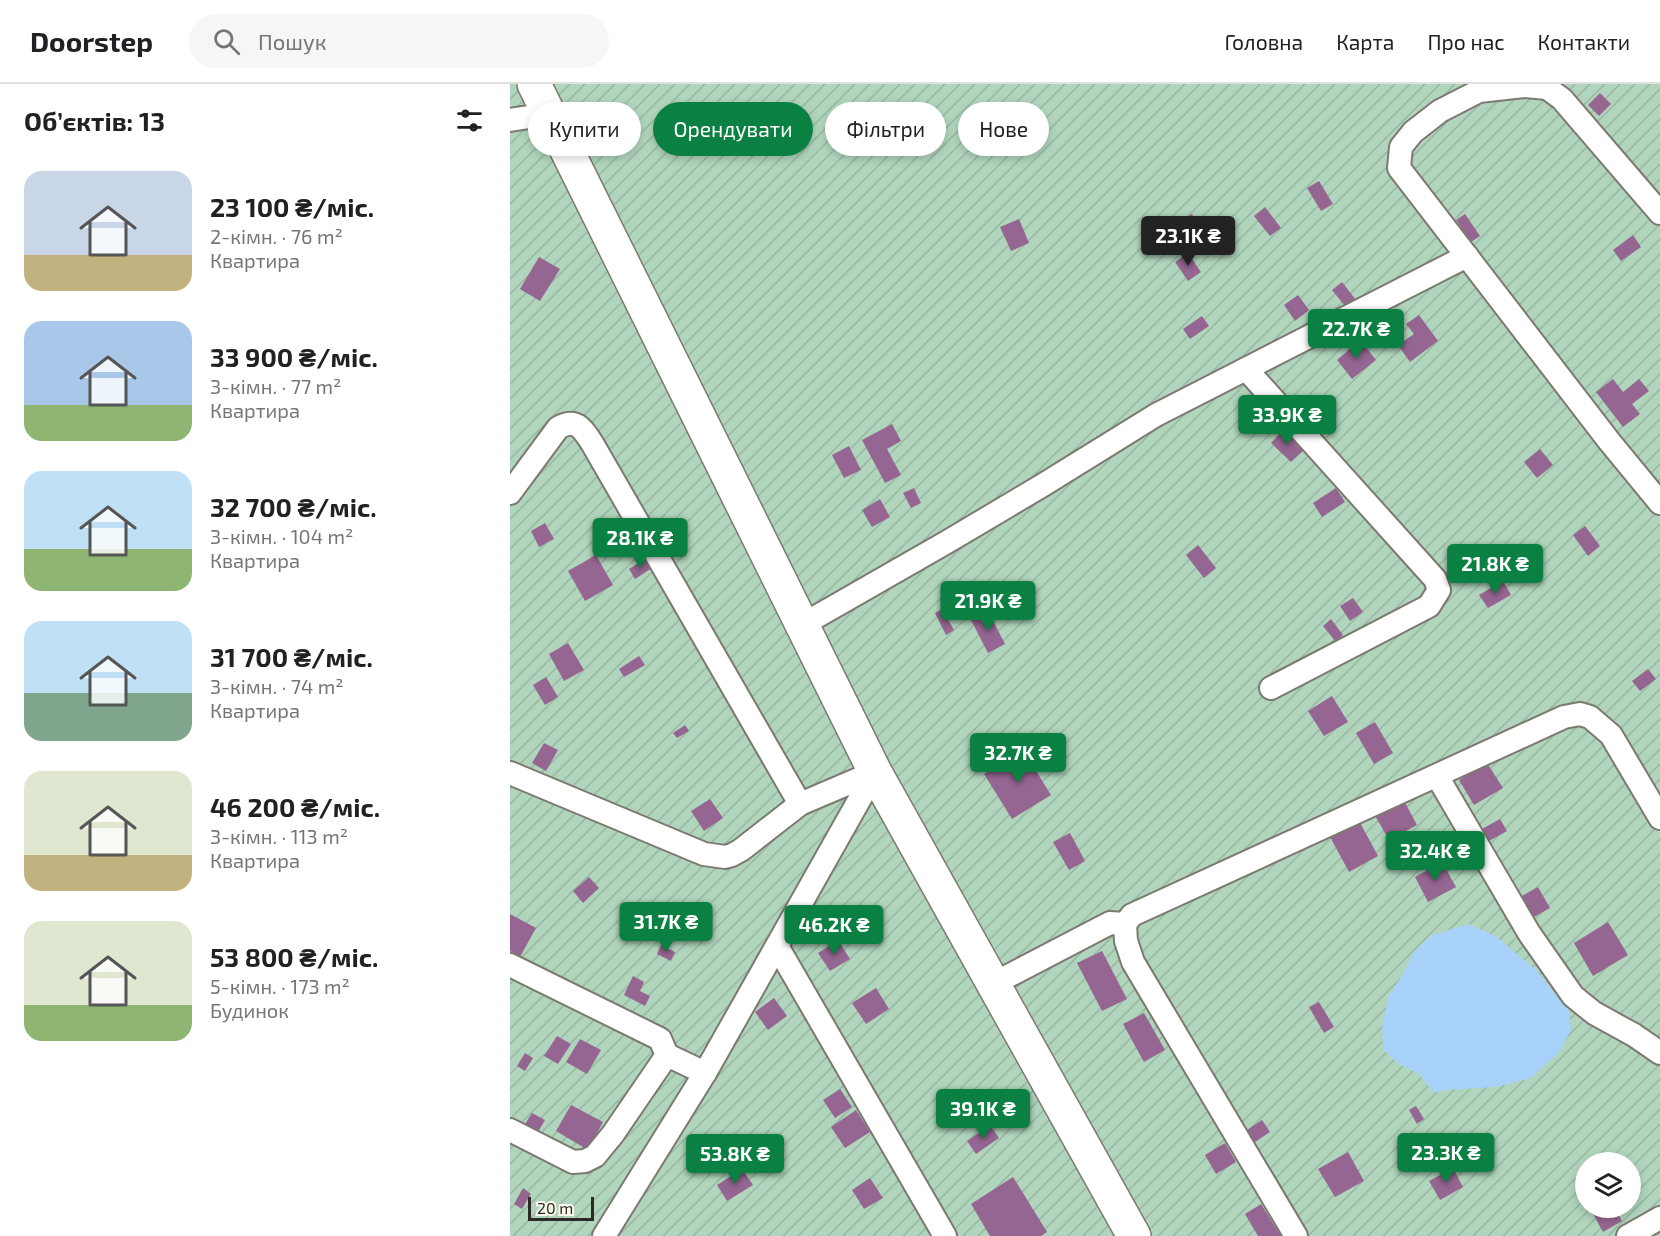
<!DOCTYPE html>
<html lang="uk">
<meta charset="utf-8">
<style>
:root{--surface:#fff;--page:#f6f6f6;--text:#202124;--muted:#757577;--line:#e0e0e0;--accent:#0b8043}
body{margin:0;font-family:"Exo 2",sans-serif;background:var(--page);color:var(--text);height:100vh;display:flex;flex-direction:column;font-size:22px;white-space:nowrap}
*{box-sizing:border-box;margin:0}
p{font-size:20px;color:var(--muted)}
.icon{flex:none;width:33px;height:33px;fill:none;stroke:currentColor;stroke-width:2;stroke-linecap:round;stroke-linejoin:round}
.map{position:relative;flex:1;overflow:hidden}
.side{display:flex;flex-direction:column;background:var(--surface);width:510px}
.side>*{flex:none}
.guide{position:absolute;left:18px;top:18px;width:570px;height:54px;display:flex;gap:12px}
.fabs{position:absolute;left:1065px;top:1068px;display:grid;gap:12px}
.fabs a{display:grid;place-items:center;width:66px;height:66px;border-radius:50%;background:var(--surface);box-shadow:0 3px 9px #0003;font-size:30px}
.scale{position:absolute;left:18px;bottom:15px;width:66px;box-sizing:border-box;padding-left:6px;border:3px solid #2b2a26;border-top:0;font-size:16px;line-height:21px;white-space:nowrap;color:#2b2a26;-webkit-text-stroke:4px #fdfaef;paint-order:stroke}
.price{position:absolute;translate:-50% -51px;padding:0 14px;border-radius:6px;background:var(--accent);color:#fff;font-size:20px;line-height:39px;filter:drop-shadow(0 2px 3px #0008)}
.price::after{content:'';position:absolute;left:50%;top:36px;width:18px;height:14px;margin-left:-9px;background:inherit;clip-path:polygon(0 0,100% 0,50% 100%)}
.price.active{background:#222;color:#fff}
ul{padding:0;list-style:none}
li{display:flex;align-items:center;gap:18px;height:150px;padding:0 24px}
li span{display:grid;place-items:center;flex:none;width:168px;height:120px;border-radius:18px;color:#555}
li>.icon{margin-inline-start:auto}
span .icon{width:72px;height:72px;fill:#fffc;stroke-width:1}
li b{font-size:26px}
h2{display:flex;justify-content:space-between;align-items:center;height:72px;padding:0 24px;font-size:26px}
.tag{padding:0 21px;border-radius:27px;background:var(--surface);box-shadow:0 3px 9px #0003;font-size:21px;line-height:54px}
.tag.active{background:var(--accent);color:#fff}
header{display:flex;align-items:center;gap:36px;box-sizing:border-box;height:84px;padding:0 30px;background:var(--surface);border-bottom:2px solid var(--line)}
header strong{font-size:28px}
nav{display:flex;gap:33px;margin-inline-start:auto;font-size:21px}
.search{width:420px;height:54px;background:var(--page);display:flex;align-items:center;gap:15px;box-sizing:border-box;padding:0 21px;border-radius:33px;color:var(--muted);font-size:22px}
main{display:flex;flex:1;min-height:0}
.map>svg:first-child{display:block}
</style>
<header>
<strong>Doorstep</strong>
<div class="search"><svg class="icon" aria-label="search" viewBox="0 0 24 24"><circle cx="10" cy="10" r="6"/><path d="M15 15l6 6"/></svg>Пошук</div>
<nav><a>Головна</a><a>Карта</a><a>Про нас</a><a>Контакти</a></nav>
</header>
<main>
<section class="side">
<h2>Об’єктів: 13<svg class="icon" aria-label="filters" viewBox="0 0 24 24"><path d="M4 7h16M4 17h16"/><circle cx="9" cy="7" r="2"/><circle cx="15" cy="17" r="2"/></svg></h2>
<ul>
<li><span style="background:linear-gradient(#c9d6e8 70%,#c2b280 0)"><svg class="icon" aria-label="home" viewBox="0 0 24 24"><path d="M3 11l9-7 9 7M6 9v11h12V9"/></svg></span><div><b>23 100 ₴/міс.</b><p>2-кімн. · 76 m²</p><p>Квартира</p></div></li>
<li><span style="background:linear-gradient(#a9c7e8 70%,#8fb573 0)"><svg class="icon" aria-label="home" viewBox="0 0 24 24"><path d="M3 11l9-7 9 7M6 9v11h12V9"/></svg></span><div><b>33 900 ₴/міс.</b><p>3-кімн. · 77 m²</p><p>Квартира</p></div></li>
<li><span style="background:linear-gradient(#bfe0f5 65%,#8fb573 0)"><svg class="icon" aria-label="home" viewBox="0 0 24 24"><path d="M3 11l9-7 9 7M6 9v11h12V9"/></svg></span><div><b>32 700 ₴/міс.</b><p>3-кімн. · 104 m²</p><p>Квартира</p></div></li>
<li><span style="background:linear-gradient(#bfe0f5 60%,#7fa58c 0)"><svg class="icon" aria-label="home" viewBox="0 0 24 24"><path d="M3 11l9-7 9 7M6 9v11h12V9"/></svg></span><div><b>31 700 ₴/міс.</b><p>3-кімн. · 74 m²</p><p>Квартира</p></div></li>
<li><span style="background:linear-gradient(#dfe7d0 70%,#c2b280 0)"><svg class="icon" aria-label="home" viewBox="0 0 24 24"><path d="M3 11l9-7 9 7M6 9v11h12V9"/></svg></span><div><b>46 200 ₴/міс.</b><p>3-кімн. · 113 m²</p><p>Квартира</p></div></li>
<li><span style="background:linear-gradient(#dfe7d0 70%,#8fb573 0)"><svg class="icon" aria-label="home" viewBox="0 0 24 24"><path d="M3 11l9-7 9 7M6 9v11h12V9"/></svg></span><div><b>53 800 ₴/міс.</b><p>5-кімн. · 173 m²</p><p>Будинок</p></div></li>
</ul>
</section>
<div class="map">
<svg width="1150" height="1152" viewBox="0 0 1150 1152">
<defs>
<pattern id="garden-furrows" width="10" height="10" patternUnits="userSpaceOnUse" patternTransform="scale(1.5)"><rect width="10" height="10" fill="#b0d5bc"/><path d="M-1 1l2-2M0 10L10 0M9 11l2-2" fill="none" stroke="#98b7a1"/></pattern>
</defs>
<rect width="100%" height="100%" fill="#fdfaef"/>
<path fill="url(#garden-furrows)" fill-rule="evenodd" d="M0,0H1150V1152H0ZM1076,1078H1120V1124H1076Z"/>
<path fill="#a8d2f9" d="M958,840L985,852L1027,887L1059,927L1061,946L1049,968L1021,994L985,1003L935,1006L924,1009L909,990L887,979L874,966L872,945L878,914L894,888L902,871L920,852Z"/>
<g fill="#966692">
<path d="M1090,9L1101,20L1089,32L1078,21Z"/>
<path d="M809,97L823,120L811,127L797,104Z"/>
<path d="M755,123L771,144L760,152L744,132Z"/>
<path d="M682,130L692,146L670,159L660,144Z"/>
<path d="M955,130L970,152L961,158L946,136Z"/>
<path d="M509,135L519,159L501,167L490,143Z"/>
<path d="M1123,151L1131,163L1111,177L1103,166Z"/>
<path d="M678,169L691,188L678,197L665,178Z"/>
<path d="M29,173L50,185L30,217L10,205Z"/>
<path d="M832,198L849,220L839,227L822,206Z"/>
<path d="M788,211L799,226L785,237L774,221Z"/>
<path d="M909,231L928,257L900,278L888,261L904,250L896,240Z"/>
<path d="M692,232L699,242L680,255L673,245Z"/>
<path d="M850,256L866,276L842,295L827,276Z"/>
<path d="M1103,295L1113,308L1129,295L1139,307L1122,320L1130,330L1113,343L1086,308Z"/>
<path d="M382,340L391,357L377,365L391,391L375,399L352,356Z"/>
<path d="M773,346L794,366L781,378L761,359Z"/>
<path d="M339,362L351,386L334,394L322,371Z"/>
<path d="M1030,365L1043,381L1027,394L1014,378Z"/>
<path d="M404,404L411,419L401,424L393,409Z"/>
<path d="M826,404L835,418L812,433L803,419Z"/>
<path d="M370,415L380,433L362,443L352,426Z"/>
<path d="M35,439L44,455L29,463L21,447Z"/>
<path d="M1075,442L1090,462L1078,472L1063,451Z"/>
<path d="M688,461L706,484L694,494L676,471Z"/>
<path d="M86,471L103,501L75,517L58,487Z"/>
<path d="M135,475L142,484L125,495L119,485Z"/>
<path d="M993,497L1001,511L978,524L969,511Z"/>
<path d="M843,514L853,528L840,537L830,522Z"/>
<path d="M432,525L444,546L436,551L425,529Z"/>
<path d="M478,527L495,560L478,569L461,536Z"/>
<path d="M821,535L833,551L826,558L813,542Z"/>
<path d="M58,559L74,586L54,597L39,570Z"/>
<path d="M129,572L135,581L114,593L109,585Z"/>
<path d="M1138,585L1146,595L1130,607L1122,597Z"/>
<path d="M36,593L48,613L35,621L23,601Z"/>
<path d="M822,612L838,638L814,652L798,627Z"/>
<path d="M865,638L883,669L864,680L846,649Z"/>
<path d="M175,641L179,647L167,654L163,649Z"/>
<path d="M34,659L48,666L36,687L22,679Z"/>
<path d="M513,666L541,711L502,735L474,690Z"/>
<path d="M977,679L993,704L964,721L949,696Z"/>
<path d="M200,715L213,734L194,747L181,727Z"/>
<path d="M893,715L907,741L879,756L864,730Z"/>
<path d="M848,735L868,772L839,788L819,751Z"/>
<path d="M990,735L997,747L979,757L972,745Z"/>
<path d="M560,749L575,777L559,786L543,758Z"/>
<path d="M932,778L946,803L918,818L905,793Z"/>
<path d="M79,793L89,804L73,819L63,807Z"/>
<path d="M1028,803L1040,824L1022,834L1010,813Z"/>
<path d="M0,830L26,844L10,873L0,867Z"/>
<path d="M1098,838L1118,871L1083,892L1064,859Z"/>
<path d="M328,856L340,875L320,887L308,869Z"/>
<path d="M151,861L165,868L161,877L147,870Z"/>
<path d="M592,867L617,915L592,927L567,879Z"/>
<path d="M123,892L134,898L130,907L140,912L135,922L114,911Z"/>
<path d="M366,904L379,925L356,940L342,919Z"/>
<path d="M264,914L277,932L258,946L245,928Z"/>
<path d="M809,918L824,943L814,949L799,923Z"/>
<path d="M634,929L655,966L634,978L613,940Z"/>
<path d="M47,952L61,960L48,980L34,972Z"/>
<path d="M70,955L91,966L77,990L56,978Z"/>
<path d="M15,969L23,974L15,987L7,982Z"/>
<path d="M330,1005L342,1023L325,1034L313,1016Z"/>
<path d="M461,1013L469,1026L449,1038L441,1025Z"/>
<path d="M61,1021L93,1038L78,1066L46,1047Z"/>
<path d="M906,1022L914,1035L907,1040L899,1026Z"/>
<path d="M346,1026L360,1048L335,1064L321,1043Z"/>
<path d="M22,1029L35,1036L28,1048L15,1040Z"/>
<path d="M752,1036L760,1048L742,1060L734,1048Z"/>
<path d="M480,1041L489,1054L466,1070L457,1057Z"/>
<path d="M715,1059L726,1078L706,1090L695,1071Z"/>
<path d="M838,1068L854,1097L825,1113L808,1085Z"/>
<path d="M943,1084L953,1103L930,1116L919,1097Z"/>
<path d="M232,1085L243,1101L217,1117L207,1101Z"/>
<path d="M503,1093L537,1148L531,1152H480L461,1120Z"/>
<path d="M360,1094L373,1114L354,1125L342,1106Z"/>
<path d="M13,1104L21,1110L12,1125L4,1120Z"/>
<path d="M751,1120L771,1152H748L735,1130Z"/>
<path d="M1085,1124H1105L1112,1137L1093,1148L1081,1126Z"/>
</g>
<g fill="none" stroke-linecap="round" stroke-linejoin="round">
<g stroke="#7c7970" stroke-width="26">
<g id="street">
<path d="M0,36L39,30"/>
<path d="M1150,129L1052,15L1037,4L1014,2L969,7L930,27L903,48L891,63L889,84L1099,357L1150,419"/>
<path d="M736,285L925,495L929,506L919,522L761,604"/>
<path d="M0,409L48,344C66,333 73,345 82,359L290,720"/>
<path d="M292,541L437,458L533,401L646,331L957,172"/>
<path d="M0,689L194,770L215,773L222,771L231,766L290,720L365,688"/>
<path d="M927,692L1019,849L1063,912L1084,929L1124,951L1150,969"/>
<path d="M267,862L435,1152"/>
<path d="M0,881L150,955L157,971L195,989"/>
<path d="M483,900L600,839L615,840"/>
<path d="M0,1046L63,1078L75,1077L85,1072L103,1050L157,971"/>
<path d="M94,1152L195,989L365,688"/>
<path d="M786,1152L623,878L616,857L615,840L622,831L1054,633L1070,630L1080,633L1101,651L1150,734"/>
<path d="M1118,1152L1150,1134"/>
</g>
</g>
<g stroke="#7c7970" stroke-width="36">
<path id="secondary" d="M24,0L365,688L624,1152"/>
</g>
<use href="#street" stroke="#fff" stroke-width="22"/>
<use href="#secondary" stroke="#fff" stroke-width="33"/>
</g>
</svg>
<div class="fabs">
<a><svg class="icon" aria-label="layers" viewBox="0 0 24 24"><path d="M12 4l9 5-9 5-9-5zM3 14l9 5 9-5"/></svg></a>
</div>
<div class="scale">20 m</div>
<b class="price active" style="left:678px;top:183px">23.1K ₴</b>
<b class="price" style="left:846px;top:276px">22.7K ₴</b>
<b class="price" style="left:777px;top:362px">33.9K ₴</b>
<b class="price" style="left:130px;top:485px">28.1K ₴</b>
<b class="price" style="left:985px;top:511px">21.8K ₴</b>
<b class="price" style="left:478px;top:548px">21.9K ₴</b>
<b class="price" style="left:508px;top:700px">32.7K ₴</b>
<b class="price" style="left:925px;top:798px">32.4K ₴</b>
<b class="price" style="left:156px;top:869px">31.7K ₴</b>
<b class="price" style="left:324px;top:872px">46.2K ₴</b>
<b class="price" style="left:473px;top:1056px">39.1K ₴</b>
<b class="price" style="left:936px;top:1100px">23.3K ₴</b>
<b class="price" style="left:225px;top:1101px">53.8K ₴</b>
<div class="guide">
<a class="tag">Купити</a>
<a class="tag active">Орендувати</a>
<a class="tag">Фільтри</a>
<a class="tag">Нове</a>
</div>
</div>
</main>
